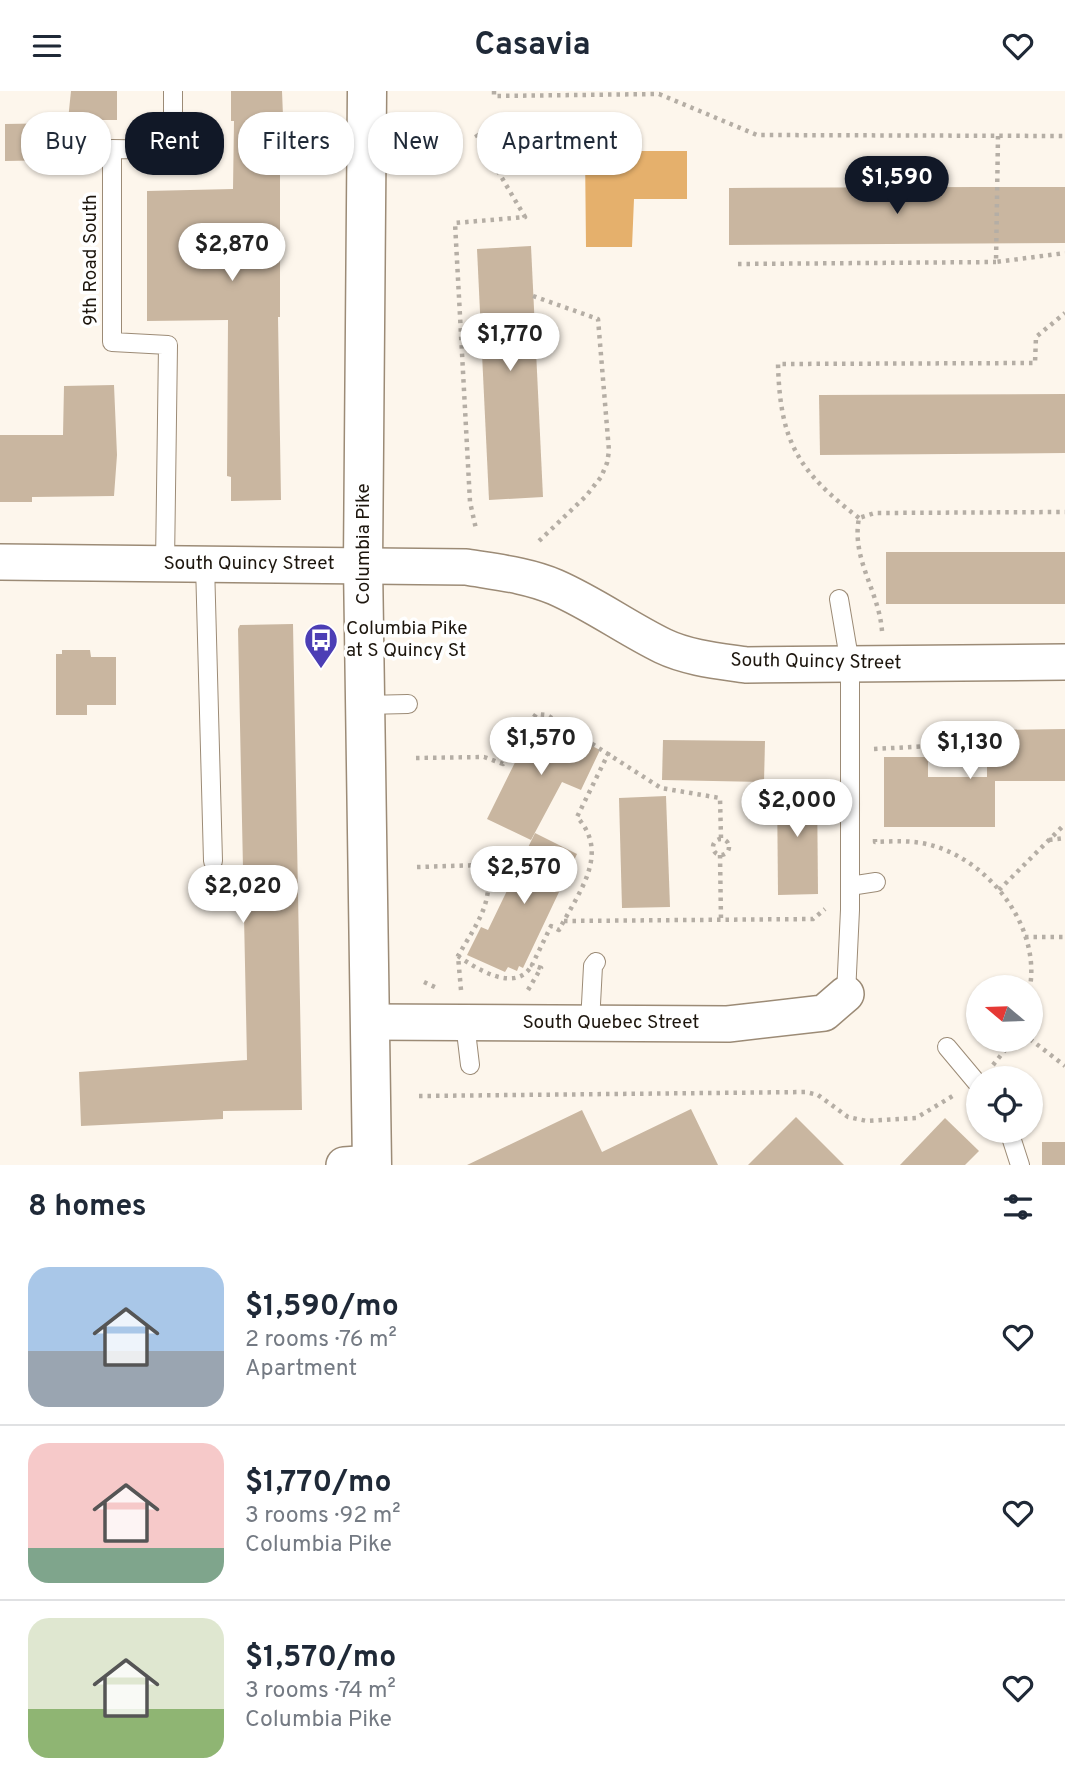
<!DOCTYPE html>
<meta charset="utf-8">
<style>
:root{--surface:#fff;--page:#f2f2f3;--text:#1f2937;--muted:#747a83;--line:#e0e1e3;--accent:#111827}
body{margin:0;font-family:Overpass,sans-serif;background:var(--page);color:var(--text);height:100vh;display:flex;flex-direction:column;font-size:26px;white-space:nowrap}
*{box-sizing:border-box;margin:0}
p{font-size:23px;color:var(--muted)}
.icon{flex:none;width:38px;height:38px;fill:none;stroke:currentColor;stroke-width:2;stroke-linecap:round;stroke-linejoin:round}
.map{position:relative;height:1074px;overflow:hidden}
.side{display:flex;flex-direction:column;background:var(--surface);flex:1}
.side>*{flex:none}
.top-card{position:absolute;left:21px;top:21px;width:700px;height:63px;display:flex;gap:14px}
.needle{width:46px;rotate:289deg}
.buttons{position:absolute;left:966px;top:884px;display:grid;gap:14px}
.buttons a{display:grid;place-items:center;width:77px;height:77px;border-radius:50%;background:var(--surface);box-shadow:0 2px 5px #0004;font-size:35px}
.price{position:absolute;translate:-50% -60px;padding:0 16px;border-radius:24px;background:#fff;color:#222;font-size:23px;line-height:46px;filter:drop-shadow(0 2px 4px #0008)}
.price::after{content:'';position:absolute;left:50%;top:42px;width:21px;height:16px;margin-left:-10px;background:inherit;clip-path:polygon(0 0,100% 0,50% 100%)}
.price.current{background:var(--accent);color:#fff}
ul{padding:0;list-style:none}
li{display:flex;align-items:center;gap:21px;height:175px;padding:0 28px}
li+li{border-top:2px solid var(--line)}
li span{display:grid;place-items:center;flex:none;width:196px;height:140px;border-radius:21px;color:#555}
li>.icon{margin-inline-start:auto}
span .icon{width:84px;height:84px;fill:#fffc;stroke-width:1}
li b{font-size:30px}
h2{display:flex;justify-content:space-between;align-items:center;height:84px;padding:0 28px;font-size:30px}
.tag{padding:0 24px;border-radius:28px;background:var(--surface);box-shadow:0 2px 5px #0004;font-size:24px;line-height:63px}
.tag.current{background:var(--accent);color:#fff}
header{display:flex;justify-content:space-between;align-items:center;height:91px;padding:0 28px;background:var(--surface);font-size:32px;font-weight:700}
.map>svg:first-child{display:block}
</style>
<header><svg class="icon" aria-label="menu" viewBox="0 0 24 24"><path d="M4 6h16M4 12h16M4 18h16"/></svg>Casavia<svg class="icon" aria-label="heart" viewBox="0 0 24 24"><path d="M12 20l-8-8c-3-5 5-10 8-4 3-6 11-1 8 4z"/></svg></header>
<div class="map">
<svg width="1065" height="1074" viewBox="0 0 1065 1074">
<rect width="100%" height="100%" fill="#fdf6ec"/>
<path fill="#e5b06c" d="M585,60H687V108H634L632,156H586Z"/>
<g fill="#c9b6a0">
<path d="M71,0H117V29H68Z"/>
<path d="M231,0H282L285,75H280V226H278L281,409L231,410V386L227,385L228,229L147,230V100L233,98L234,30H231Z"/>
<path d="M63,32V69L5,70V33Z"/>
<path d="M978,96H1065V152L729,154V97Z"/>
<path d="M531,155L543,406L489,409L477,158Z"/>
<path d="M114,294L117,364L114,405L32,406V411H0V344H63L64,295Z"/>
<path d="M1065,303V362L820,364L819,304Z"/>
<rect x="886" y="461" width="179" height="52"/>
<path d="M293,533L302,1019L223,1020V1028L81,1035L79,981L247,969L238,538L240,534Z"/>
<path d="M62,559H90L91,566H116V614H87V624H56V563H62Z"/>
<path d="M537,627L600,659L581,699L562,691L531,749L487,728Z"/>
<path d="M1065,638V690H995V736H884V666H928V686H987V639Z"/>
<path d="M663,649L765,650L764,691L662,689Z"/>
<path d="M817,692L818,803L778,804L777,693Z"/>
<path d="M666,705L670,816L622,817L619,707Z"/>
<path d="M535,742L577,763L523,877L519,875L517,880L508,876L505,881L467,864L481,836L488,839Z"/>
<path d="M691,1018L718,1074H467L582,1019L602,1061Z"/>
<path d="M796,1026L844,1074H748Z"/>
<path d="M945,1027L979,1060L965,1074H900Z"/>
<rect x="1042" y="1051" width="23" height="23"/>
</g>
<g fill="none" stroke-linecap="round" stroke-linejoin="round">
<g stroke="#9c8b76" stroke-width="20">
<g id="service">
<path d="M165,473L168,254L112,251V58L173,59V0"/>
<path d="M205,473L213,770"/>
<path d="M839,508L850,573V819L846,903"/>
<path d="M365,614L408,613"/>
<path d="M850,795L876,791"/>
<path d="M465,932L470,974"/>
<path d="M590,932L593,875L596,871"/>
<path d="M947,956L978,993"/>
<path d="M1009,1040L1020,1074"/>
</g>
</g>
<g stroke="#9c8b76" stroke-width="38">
<g id="minor">
<path d="M0,471L466,476C496,481 527,484 555,496C594,513 626,537 663,555C688,567 719,570 746,574L1065,571"/>
<path d="M369,931L728,933L824,922L846,903"/>
<path d="M344,1074L372,1072"/>
</g>
</g>
<g stroke="#9c8b76" stroke-width="41">
<path id="primary" d="M367,0L363,473L372,1074"/>
</g>
<g stroke="#b5aea5" stroke-width="4.5" stroke-dasharray="3.5 5" stroke-linecap="butt">
<path d="M494,0V5L659,3L757,44L1065,45"/>
<path d="M476,43L525,126L455,132L470,411L476,438"/>
<path d="M998,45L996,171L1065,162"/>
<path d="M738,173L996,171"/>
<path d="M533,205L598,228L609,360L607,372L601,386L586,405L539,450"/>
<path d="M859,427C798,380 780,351 778,273L1035,272L1036,246L1065,222"/>
<path d="M882,540C879,500 851,468 859,427L875,422L1065,421"/>
<path d="M874,658L931,655L949,661"/>
<path d="M416,667L484,666L503,673L536,623L547,624L661,697L720,707L721,747"/>
<circle cx="721" cy="756" r="8"/>
<path d="M875,748V751C895,750 915,749 934,755C991,772 1040,836 1030,896"/>
<path d="M1049,749L1065,747"/>
<path d="M720,764L721,829"/>
<path d="M417,776L482,774C500,805 473,838 458,865"/>
<path d="M999,799L1065,733"/>
<path d="M564,830L813,828L825,818"/>
<path d="M1025,846H1065"/>
<path d="M424,891L439,898"/>
<path d="M461,899L458,865C477,878 516,903 532,874"/>
<path d="M528,899L541,877L532,874L551,835L559,839C578,802 611,763 577,726L609,661"/>
<path d="M1030,948L1065,975"/>
<path d="M993,974L1014,948"/>
<path d="M419,1005L806,1001L818,1004L848,1026L867,1030L916,1027L956,1003"/>
</g>
<use href="#service" stroke="#fff" stroke-width="18"/>
<use href="#minor" stroke="#fff" stroke-width="35"/>
<use href="#primary" stroke="#fff" stroke-width="38"/>
</g>
<defs>
<g id="bus-pin" transform="scale(1.75)"><path d="M0 17L-7.5 6A9.5 9.5 0 1 1 7.5 6Z" fill="#4c3eb5" stroke="#fff"/><path d="M-5-6H5V4H4V6H2V4H-2V6H-4V4H-5ZM-3.5-4V0h7V-4ZM-3.5 1.2v1.5H-2V1.2ZM2 1.2v1.5H3.5V1.2Z" fill="#fff"/></g>
</defs>
<g fill-rule="evenodd">
<use href="#bus-pin" x="321" y="549"/>
</g>
<g text-anchor="middle" dominant-baseline="central" stroke-width="7" stroke-linejoin="round" paint-order="stroke">
<g font-size="19" fill="#1d160e" stroke="#fff">
<text transform="translate(91 169) rotate(-90)">9th Road South</text>
<text transform="translate(364 453) rotate(-90)">Columbia Pike</text>
<text x="249" y="473">South Quincy Street</text>
<text transform="translate(816 571) rotate(1)">South Quincy Street</text>
<text x="611" y="932">South Quebec Street</text>
</g>
<g font-size="19" fill="#1d160e" stroke="#fff" text-anchor="start">
<text x="346" y="538">Columbia Pike<tspan x="346" dy="22">at S Quincy St</tspan></text>
</g>
</g>
</svg>
<div class="buttons">
<a><svg class="needle" viewBox="-14 -14 28 28"><path d="M0-13l5 13h-10z" fill="#e53935"/><path d="M0 13l5-13h-10z" fill="#747a83"/></svg></a>
<a><svg class="icon" aria-label="locate" viewBox="0 0 24 24"><circle cx="12" cy="12" r="6"/><path d="M12 2v4M12 18v4M2 12h4M18 12h4"/></svg></a>
</div>
<b class="price current" style="left:897px;top:125px">$1,590</b>
<b class="price" style="left:232px;top:192px">$2,870</b>
<b class="price" style="left:510px;top:282px">$1,770</b>
<b class="price" style="left:541px;top:686px">$1,570</b>
<b class="price" style="left:970px;top:690px">$1,130</b>
<b class="price" style="left:797px;top:748px">$2,000</b>
<b class="price" style="left:524px;top:815px">$2,570</b>
<b class="price" style="left:243px;top:834px">$2,020</b>
<div class="top-card">
<a class="tag">Buy</a>
<a class="tag current">Rent</a>
<a class="tag">Filters</a>
<a class="tag">New</a>
<a class="tag">Apartment</a>
</div>
</div>
<section class="side">
<h2>8 homes<svg class="icon" aria-label="filters" viewBox="0 0 24 24"><path d="M4 7h16M4 17h16"/><circle cx="9" cy="7" r="2"/><circle cx="15" cy="17" r="2"/></svg></h2>
<ul>
<li><span style="background:linear-gradient(#a9c7e8 60%,#9aa5b1 0)"><svg class="icon" aria-label="home" viewBox="0 0 24 24"><path d="M3 11l9-7 9 7M6 9v11h12V9"/></svg></span><div><b>$1,590/mo</b><p>2 rooms · 76 m²</p><p>Apartment</p></div><svg class="icon" aria-label="heart" viewBox="0 0 24 24"><path d="M12 20l-8-8c-3-5 5-10 8-4 3-6 11-1 8 4z"/></svg></li>
<li><span style="background:linear-gradient(#f6c9c9 75%,#7fa58c 0)"><svg class="icon" aria-label="home" viewBox="0 0 24 24"><path d="M3 11l9-7 9 7M6 9v11h12V9"/></svg></span><div><b>$1,770/mo</b><p>3 rooms · 92 m²</p><p>Columbia Pike</p></div><svg class="icon" aria-label="heart" viewBox="0 0 24 24"><path d="M12 20l-8-8c-3-5 5-10 8-4 3-6 11-1 8 4z"/></svg></li>
<li><span style="background:linear-gradient(#dfe7d0 65%,#8fb573 0)"><svg class="icon" aria-label="home" viewBox="0 0 24 24"><path d="M3 11l9-7 9 7M6 9v11h12V9"/></svg></span><div><b>$1,570/mo</b><p>3 rooms · 74 m²</p><p>Columbia Pike</p></div><svg class="icon" aria-label="heart" viewBox="0 0 24 24"><path d="M12 20l-8-8c-3-5 5-10 8-4 3-6 11-1 8 4z"/></svg></li>
</ul>
</section>
